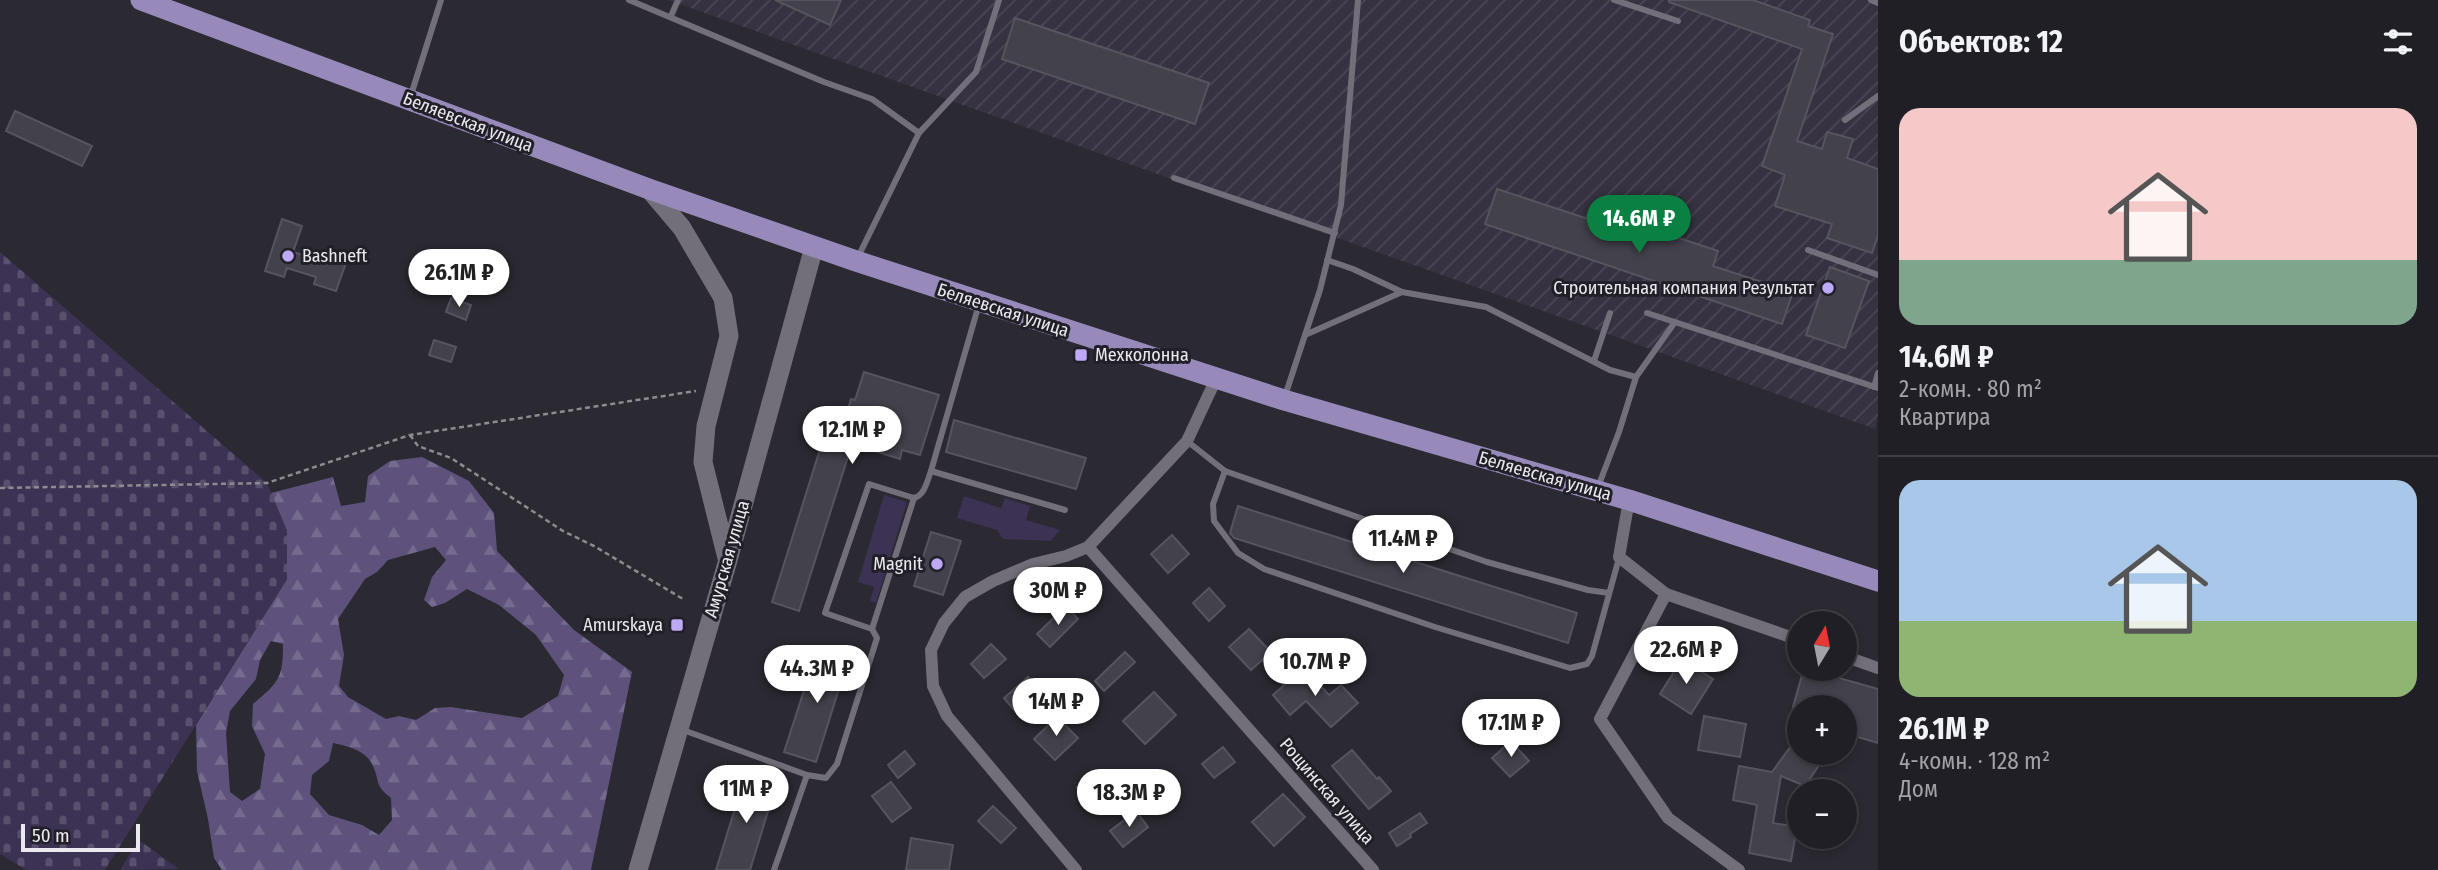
<!DOCTYPE html>
<html lang="ru">
<meta charset="utf-8">
<style>
:root{--surface:#201f26;--page:#2d2c32;--text:#f1f3f6;--muted:#a2a2a7;--line:#3d3d43;--accent:#0b8043}
body{margin:0;font-family:"Fira Sans Condensed",sans-serif;background:var(--page);color:var(--text);height:100vh;display:flex;flex-direction:column;font-size:26px;white-space:nowrap}
*{box-sizing:border-box;margin:0}
p{font-size:23px;color:var(--muted)}
.icon{flex:none;width:38px;height:38px;fill:none;stroke:currentColor;stroke-width:2;stroke-linecap:round;stroke-linejoin:round}
.map{position:relative;flex:1;overflow:hidden}
.drawer{display:flex;flex-direction:column;background:var(--surface);width:560px}
.drawer>*{flex:none}
.needle{width:46px;rotate:10deg}
.fabs{position:absolute;left:1787px;top:611px;display:grid;gap:14px}
.fabs a{display:grid;place-items:center;width:70px;height:70px;border-radius:50%;background:var(--surface);box-shadow:0 4px 10px #0003,0 0 0 2px var(--line);font-size:35px}
.scale{position:absolute;left:21px;bottom:18px;width:119px;box-sizing:border-box;padding-left:7px;border:4px solid #ebe9ef;border-top:0;font-size:19px;line-height:24px;white-space:nowrap;color:#ebe9ef;-webkit-text-stroke:5px #211f28;paint-order:stroke}
.price{position:absolute;translate:-50% -60px;padding:0 16px;border-radius:24px;background:#fff;color:#222;font-size:23px;line-height:46px;filter:drop-shadow(0 2px 4px #0008)}
.price::after{content:'';position:absolute;left:50%;top:42px;width:21px;height:16px;margin-left:-10px;background:inherit;clip-path:polygon(0 0,100% 0,50% 100%)}
.price.active{background:var(--accent);color:#fff}
ul{padding:0;list-style:none}
li{display:grid;align-content:center;gap:14px;height:371px;padding:0 21px}
li+li{border-top:2px solid var(--line)}
li span{display:grid;place-items:center;height:217px;border-radius:21px;color:#555}
li>.icon{margin-inline-start:auto}
span .icon{width:126px;height:126px;fill:#fffc;stroke-width:1}
li b{font-size:30px}
h2{display:flex;justify-content:space-between;align-items:center;height:84px;padding:0 21px;font-size:30px}
main{display:flex;flex:1;min-height:0}
.map>svg:first-child{display:block}
</style>
<main>
<div class="map">
<svg width="1878" height="870" viewBox="0 0 1878 870">
<defs>
<pattern id="industrial-furrows" width="10" height="10" patternUnits="userSpaceOnUse" patternTransform="scale(1.75)"><rect width="10" height="10" fill="#363241"/><path d="M-1 1l2-2M0 10L10 0M9 11l2-2" fill="none" stroke="#4a4654"/></pattern>
<pattern id="forest-firs" width="22" height="20" patternUnits="userSpaceOnUse" patternTransform="scale(1.75)"><rect width="22" height="20" fill="#5e527c"/><path d="M5 1l3.5 6h-7zM16 11l3.5 6h-7z" fill="#756b8f"/></pattern>
<pattern id="cemetery-stones" width="16" height="16" patternUnits="userSpaceOnUse" patternTransform="scale(1.75)"><rect width="16" height="16" fill="#3c3253"/><path d="M2 7V4a2 2 0 0 1 4 0v3zM10 15v-3a2 2 0 0 1 4 0v3z" fill="#58506c"/></pattern>
</defs>
<rect width="100%" height="100%" fill="#2b2932"/>
<path fill="url(#industrial-furrows)" d="M668,0H1878V416L1875,429Z"/>
<path fill="url(#forest-firs)" fill-rule="evenodd" d="M422,457L469,481L494,513L497,551L574,630L632,672L591,870H222L214,858L208,819L197,771L196,725L287,579V531L271,493L333,477L341,506L365,502L368,476L390,461ZM435,547L446,560L432,577L424,600L432,607L445,603L467,589L499,605L536,635L564,675L558,696L522,718L451,707L435,708L416,720L399,716L386,719L348,697L339,686L344,655L338,619L365,579L377,572L388,560ZM271,641L283,644C283,678 279,682 253,704L252,726L265,754L260,789L242,801L230,792L226,733L230,711L256,679L260,660ZM333,743C347,746 365,750 372,764C381,782 373,784 391,798L392,820L379,835L362,825L329,815L310,794L312,775L329,761Z"/>
<g fill="url(#cemetery-stones)">
<path d="M0,252L267,483L287,531V579L105,870H26L0,854Z"/>
<path d="M139,840L179,869L120,870Z"/>
</g>
<g fill="#3c3253">
<path d="M884,495L907,502L876,603L870,601L874,587L858,582Z"/>
<path d="M964,496L1001,508L1005,498L1030,506L1026,520L1060,530L1051,541L1003,539L997,530L957,518Z"/>
</g>
<g fill="#43414b" stroke="#56545e" stroke-width="2">
<path d="M775,0H841L830,25Z"/>
<path d="M1669,0H1753L1810,20L1808,26L1833,34L1797,141L1822,149L1827,132L1853,139L1847,158L1878,169V235L1872,253L1827,238L1832,224L1775,206L1785,175L1762,166L1802,49L1669,2Z"/>
<path d="M1015,18L1209,83L1195,124L1002,59Z"/>
<path d="M15,111L92,146L82,166L6,131Z"/>
<path d="M1497,189L1649,239L1652,229L1718,251L1713,266L1793,292L1782,324L1485,224Z"/>
<path d="M282,219L302,226L293,252L322,261L325,253L347,260L336,291L314,284L316,277L287,268L284,277L265,271Z"/>
<path d="M1830,267L1869,281L1845,348L1806,335Z"/>
<path d="M451,298L471,305L466,320L446,312Z"/>
<path d="M434,340L456,347L451,362L429,355Z"/>
<path d="M864,372L939,395L920,455L902,450L900,459L852,444L799,611L772,602L827,427L841,432L851,399L855,400Z"/>
<path d="M954,420L1086,458L1076,489L946,452Z"/>
<path d="M1238,506L1577,613L1568,643L1234,538L1230,533Z"/>
<path d="M931,532L961,541L943,595L914,586Z"/>
<path d="M1172,535L1189,554L1168,573L1151,554Z"/>
<path d="M1209,588L1225,606L1209,621L1193,603Z"/>
<path d="M1066,606L1078,619L1050,647L1037,634Z"/>
<path d="M1249,629L1271,652L1251,670L1229,647Z"/>
<path d="M991,644L1006,659L984,678L971,664Z"/>
<path d="M818,647L849,657L816,762L784,752Z"/>
<path d="M1125,652L1135,662L1104,691L1095,681Z"/>
<path d="M1682,659L1713,679L1691,714L1660,694Z"/>
<path d="M1304,667L1329,695L1341,685L1358,703L1331,727L1306,701L1290,715L1273,695Z"/>
<path d="M1804,668L1878,689V743L1844,733V707H1793Z"/>
<path d="M1028,677L1044,696L1020,717L1004,698Z"/>
<path d="M1154,692L1176,715L1145,744L1123,721Z"/>
<path d="M1704,716L1746,724L1740,757L1698,750Z"/>
<path d="M1057,717L1078,738L1055,760L1034,739Z"/>
<path d="M1799,735V752H1815L1824,758L1805,786L1781,776L1773,823L1797,827L1791,861L1749,853L1757,805L1733,800L1739,766L1772,772Z"/>
<path d="M1511,741L1529,761L1510,777L1492,758Z"/>
<path d="M1223,747L1235,762L1214,778L1202,764Z"/>
<path d="M1352,750L1377,779L1379,777L1391,791L1369,809L1332,766Z"/>
<path d="M905,751L915,764L898,778L888,765Z"/>
<path d="M1099,770L1115,790L1093,808L1077,787Z"/>
<path d="M745,776L776,785L750,870H716Z"/>
<path d="M891,782L911,808L892,822L872,796Z"/>
<path d="M1283,794L1305,817L1274,846L1252,822Z"/>
<path d="M993,806L1016,828L1001,843L978,821Z"/>
<path d="M1136,811L1148,827L1123,847L1110,831Z"/>
<path d="M1420,813L1427,823L1410,834L1411,837L1397,846L1389,833Z"/>
<path d="M911,838L953,845L949,870H906Z"/>
</g>
<g fill="none" stroke-linecap="round" stroke-linejoin="round">
<g stroke="#8d8b92" stroke-width="2.5" stroke-dasharray="5 3.5" stroke-linecap="butt">
<path d="M410,435L418,446L451,458L563,531L594,546L683,599"/>
<path d="M0,488L267,483L410,435L696,391"/>
</g>
<g stroke="#726f7a" stroke-width="6">
<path d="M629,0L824,82L872,99L919,133"/>
<path d="M1614,0L1678,21"/>
<path d="M1871,0L1878,3"/>
<path d="M671,16L678,0"/>
<path d="M411,95L441,0"/>
<path d="M1845,120L1878,96"/>
<path d="M1174,178L1335,233"/>
<path d="M1808,250L1878,275"/>
<path d="M858,257L919,133L976,72L999,0"/>
<path d="M1327,260L1353,269L1402,292"/>
<path d="M979,304L931,471L1065,510"/>
<path d="M1647,313L1878,388"/>
<path d="M1305,335L1320,290L1341,205L1358,0"/>
<path d="M1594,361L1610,313"/>
<path d="M1874,387L1878,373"/>
<path d="M1285,396L1305,335L1402,292L1486,307L1610,370L1636,377"/>
<path d="M1187,441L1225,471L1487,562L1588,590L1609,593"/>
<path d="M1225,471L1213,504L1214,521L1238,553L1264,569L1435,627L1570,668L1587,664L1592,656L1619,558"/>
<path d="M1598,487L1619,432L1636,377L1675,322"/>
<path d="M872,629L914,498"/>
<path d="M683,730L807,775L826,778L837,764L877,638L872,629L825,613L869,484L914,498C925,495 927,481 931,471"/>
<path d="M774,870L807,775"/>
</g>
<g stroke="#726f7a" stroke-width="12">
<path d="M1629,500L1619,557L1666,594L1600,719L1668,818L1739,870"/>
<path d="M1088,547L1373,870"/>
<path d="M1666,594L1799,640"/>
<path d="M1844,656L1878,668"/>
<path d="M1076,870L947,716L933,686L931,650L944,623L965,597L993,581L1033,564L1066,556L1088,547L1187,441L1216,379"/>
</g>
<g stroke="#726f7a" stroke-width="19">
<path d="M649,189L682,228L723,298L729,336L706,426L703,462L727,558"/>
<path d="M638,870L728,560L814,247"/>
</g>
<path stroke="#9789b9" stroke-width="21" d="M141,0L649,189L856,261L1284,400L1629,500L1878,581"/>
</g>
<g fill="#bea9f4" stroke="#211f28" stroke-width="2.5">
<circle cx="288" cy="256" r="7"/>
<circle cx="1828" cy="288" r="7"/>
<rect x="1074" y="348" width="14" height="14" rx="3.5"/>
<circle cx="937" cy="564" r="7"/>
<rect x="670" y="618" width="14" height="14" rx="3.5"/>
</g>
<g text-anchor="middle" dominant-baseline="central" stroke-width="6" stroke-linejoin="round" paint-order="stroke">
<g font-size="18" fill="#ebe9ef" stroke="#211f28">
<text transform="translate(468 122) rotate(21)">Беляевская улица</text>
<text transform="translate(1003 310) rotate(18)">Беляевская улица</text>
<text transform="translate(1545 476) rotate(16)">Беляевская улица</text>
<text transform="translate(727 559) rotate(-74)">Амурская улица</text>
<text transform="translate(1327 791) rotate(49)">Рощинская улица</text>
</g>
<g font-size="18" fill="#ebe9ef" stroke="#211f28" text-anchor="end">
<text x="302" y="256" text-anchor="start">Bashneft</text>
<text x="1814" y="288">Строительная компания Результат</text>
<text x="1095" y="355" text-anchor="start">Мехколонна</text>
<text x="923" y="564">Magnit</text>
<text x="663" y="625">Amurskaya</text>
</g>
</g>
</svg>
<div class="fabs">
<a><svg class="needle" viewBox="-14 -14 28 28"><path d="M0-13l5 13h-10z" fill="#e53935"/><path d="M0 13l5-13h-10z" fill="#a2a2a7"/></svg></a>
<a>+</a>
<a>−</a>
</div>
<div class="scale">50 m</div>
<b class="price active" style="left:1639px;top:255px">14.6M ₽</b>
<b class="price" style="left:459px;top:309px">26.1M ₽</b>
<b class="price" style="left:852px;top:466px">12.1M ₽</b>
<b class="price" style="left:1403px;top:575px">11.4M ₽</b>
<b class="price" style="left:1058px;top:627px">30M ₽</b>
<b class="price" style="left:1686px;top:686px">22.6M ₽</b>
<b class="price" style="left:1315px;top:698px">10.7M ₽</b>
<b class="price" style="left:817px;top:705px">44.3M ₽</b>
<b class="price" style="left:1056px;top:738px">14M ₽</b>
<b class="price" style="left:1511px;top:759px">17.1M ₽</b>
<b class="price" style="left:746px;top:825px">11M ₽</b>
<b class="price" style="left:1129px;top:829px">18.3M ₽</b>
</div>
<section class="drawer">
<h2>Объектов: 12<svg class="icon" aria-label="filters" viewBox="0 0 24 24"><path d="M4 7h16M4 17h16"/><circle cx="9" cy="7" r="2"/><circle cx="15" cy="17" r="2"/></svg></h2>
<ul>
<li><span style="background:linear-gradient(#f6c9c9 70%,#7fa58c 0)"><svg class="icon" aria-label="home" viewBox="0 0 24 24"><path d="M3 11l9-7 9 7M6 9v11h12V9"/></svg></span><div><b>14.6M ₽</b><p>2-комн. · 80 m²</p><p>Квартира</p></div></li>
<li><span style="background:linear-gradient(#a9c7e8 65%,#8fb573 0)"><svg class="icon" aria-label="home" viewBox="0 0 24 24"><path d="M3 11l9-7 9 7M6 9v11h12V9"/></svg></span><div><b>26.1M ₽</b><p>4-комн. · 128 m²</p><p>Дом</p></div></li>
</ul>
</section>
</main>
